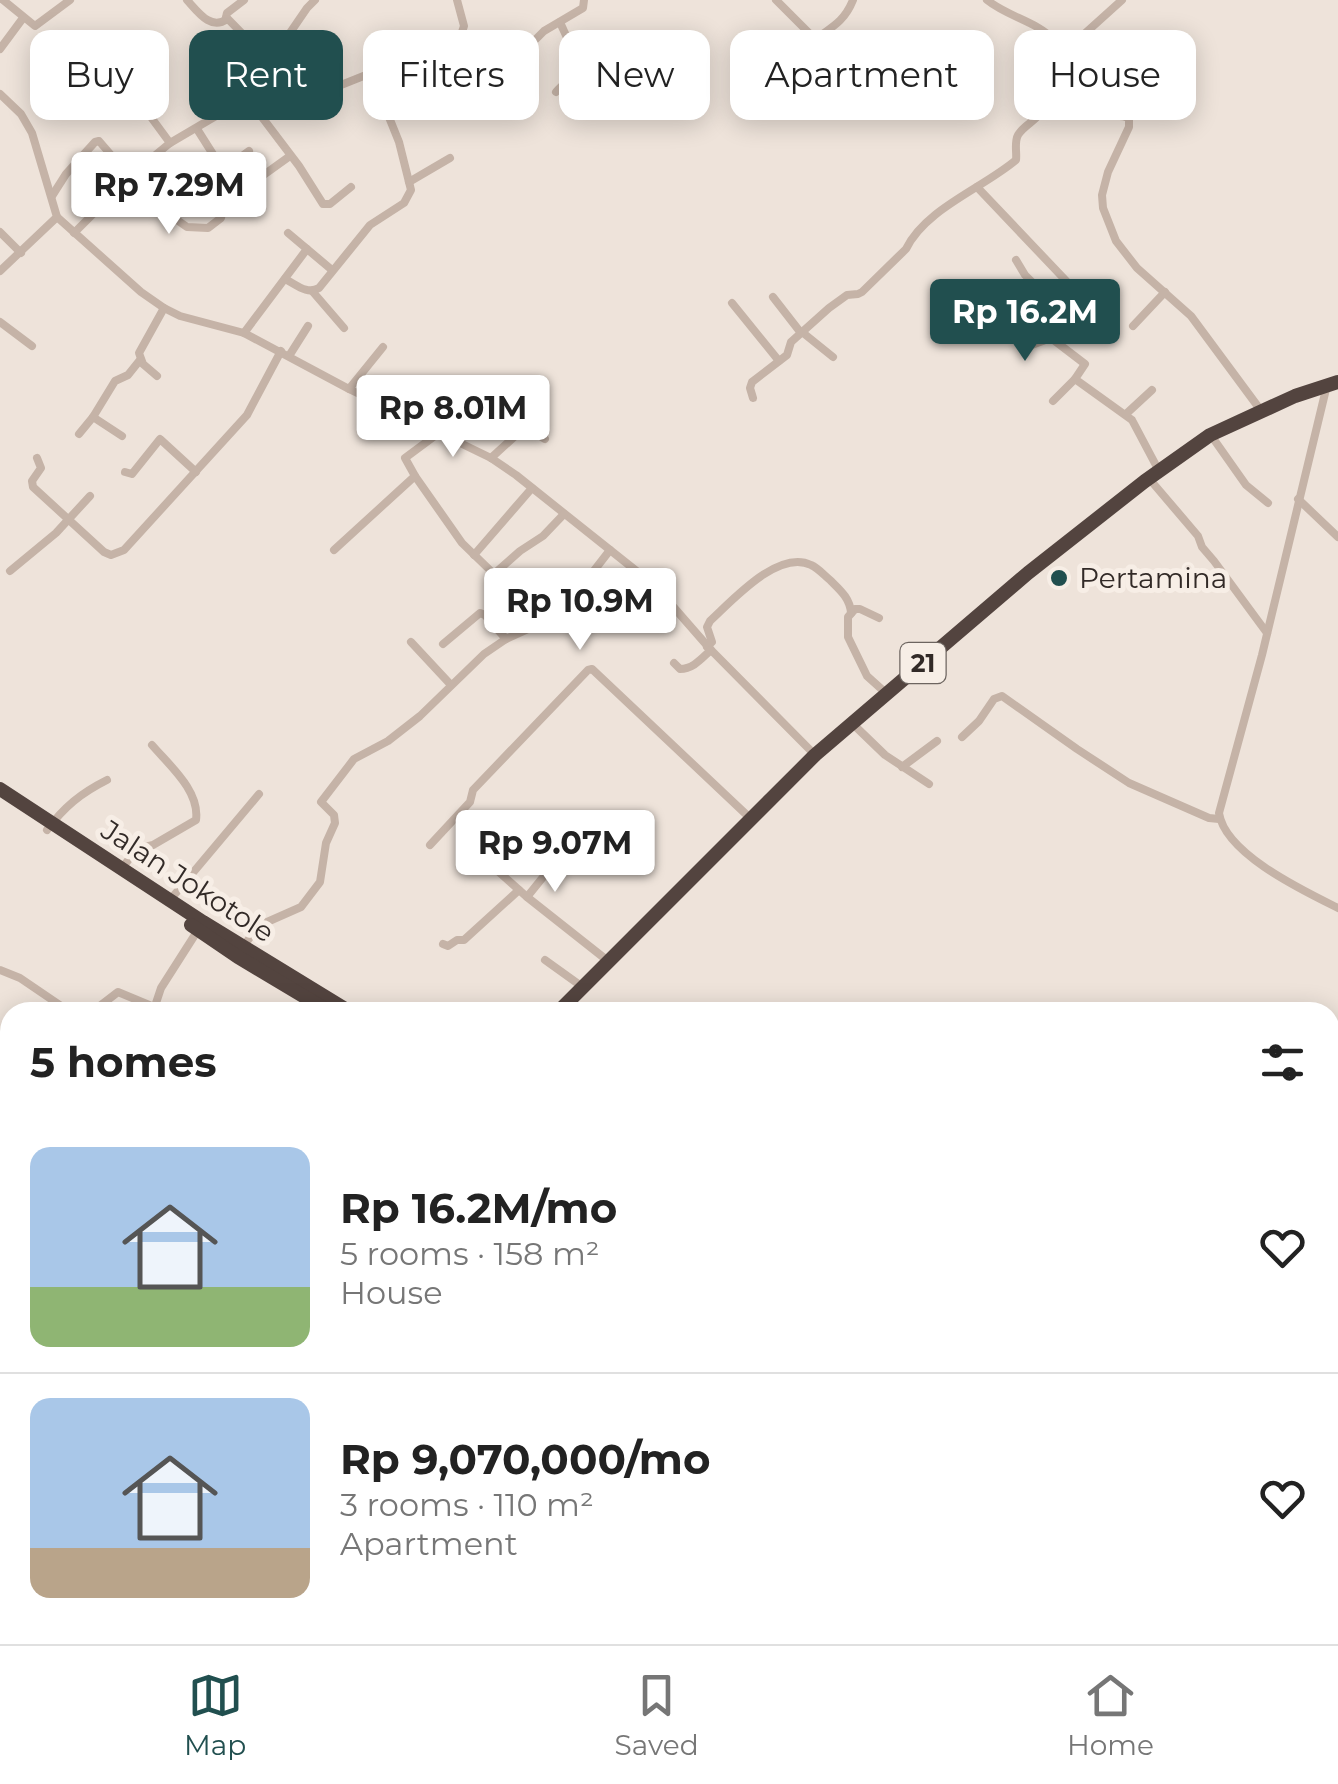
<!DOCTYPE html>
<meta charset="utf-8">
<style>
:root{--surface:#fff;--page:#f2f2f2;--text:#222;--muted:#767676;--line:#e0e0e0;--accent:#214f4f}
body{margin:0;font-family:Montserrat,sans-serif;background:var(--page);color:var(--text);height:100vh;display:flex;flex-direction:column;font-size:38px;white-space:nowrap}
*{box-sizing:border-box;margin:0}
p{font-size:32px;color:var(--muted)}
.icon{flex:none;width:55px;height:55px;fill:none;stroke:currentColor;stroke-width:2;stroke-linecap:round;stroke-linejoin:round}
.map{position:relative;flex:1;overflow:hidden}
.drawer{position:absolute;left:0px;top:1002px;width:1340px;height:642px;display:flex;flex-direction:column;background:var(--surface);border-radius:30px 30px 0 0;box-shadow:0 5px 25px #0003}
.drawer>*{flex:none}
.guide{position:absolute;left:30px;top:30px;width:1280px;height:90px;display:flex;gap:20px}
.price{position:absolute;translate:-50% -85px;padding:0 22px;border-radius:10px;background:#fff;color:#222;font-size:32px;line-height:65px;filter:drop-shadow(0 2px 5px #0008)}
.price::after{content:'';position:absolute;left:50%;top:60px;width:30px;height:22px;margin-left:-15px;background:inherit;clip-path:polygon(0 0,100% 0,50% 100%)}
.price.current{background:var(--accent);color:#fff}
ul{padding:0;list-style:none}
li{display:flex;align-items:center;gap:30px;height:250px;padding:0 30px}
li+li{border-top:2px solid var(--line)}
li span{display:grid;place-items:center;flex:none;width:280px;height:200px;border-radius:20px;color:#555}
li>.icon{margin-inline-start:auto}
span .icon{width:120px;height:120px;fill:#fffc;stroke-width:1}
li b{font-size:42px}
h2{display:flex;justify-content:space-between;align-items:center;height:120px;padding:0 30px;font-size:42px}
.tag{padding:0 35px;border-radius:20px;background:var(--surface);box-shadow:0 5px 25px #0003;font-size:35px;line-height:90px}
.tag.current{background:var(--accent);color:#fff}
.tabs{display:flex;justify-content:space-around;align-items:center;height:140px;border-top:2px solid var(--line);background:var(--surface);font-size:28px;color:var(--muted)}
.tabs a{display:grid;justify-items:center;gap:5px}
.tabs .current{color:var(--accent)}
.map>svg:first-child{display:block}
</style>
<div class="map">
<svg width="1338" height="1644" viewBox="0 0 1338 1644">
<rect width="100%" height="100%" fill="#eee3da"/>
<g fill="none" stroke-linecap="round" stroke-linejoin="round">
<g stroke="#c5b3a7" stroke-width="8">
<path d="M3,0L35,26L70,0"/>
<path d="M187,0C198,12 211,31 227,19"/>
<path d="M244,0L227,13L226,17L270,62"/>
<path d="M457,0L464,26L460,38L466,76"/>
<path d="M776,0L811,35L817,38C834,26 845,20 853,0"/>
<path d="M987,0C1008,17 1036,21 1054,40C1071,56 1089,111 1106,115C1115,117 1120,114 1129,118V127L1108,172L1102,195L1103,208L1116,241L1137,268L1191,316L1262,412"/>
<path d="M281,46L311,85L327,80L341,85L366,75L374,80L399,142L411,190L404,203L370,225L319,288C307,295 297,285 285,279"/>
<path d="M0,49L23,18"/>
<path d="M162,79L142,105L170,143"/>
<path d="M243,92L299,166L323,204H330L351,187"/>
<path d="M556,92C561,86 570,79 573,72C579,57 565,35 560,22"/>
<path d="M0,94L21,114L32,133L57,217L0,271"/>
<path d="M383,102C404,93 425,81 448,77C460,75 469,78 480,70L482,59L487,52L532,43L544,31L583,8L584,0"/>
<path d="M197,129L223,170"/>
<path d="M136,171L177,220L187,227L208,228L221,218L223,209L206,187L207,182L249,151"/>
<path d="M409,182L450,158"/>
<path d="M977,187L1071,286"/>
<path d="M52,196L66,174L95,142L99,141L130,177"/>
<path d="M222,205L290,156"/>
<path d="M57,217L141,292L164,308L180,316L244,333L349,389L491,458L516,475L644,577L663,595L711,650L817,757"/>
<path d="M0,232L21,253"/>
<path d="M74,233L136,171L170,143L221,113L251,84L270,62L307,8L315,0"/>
<path d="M288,233L332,270"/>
<path d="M1016,260L1025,275L1059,309L1051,338L1085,364L1075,379L1132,420L1159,471"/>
<path d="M313,292L344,328"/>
<path d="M773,297L801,333"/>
<path d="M732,303L779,361"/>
<path d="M0,322L32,346"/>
<path d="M1133,326L1165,292"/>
<path d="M1007,331L1029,346L1051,338"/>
<path d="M802,332L833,357"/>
<path d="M244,333L307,249"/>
<path d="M289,356L308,326"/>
<path d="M157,376L143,364L139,353L164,308"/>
<path d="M1327,385L1262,655L1219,813C1225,854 1304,891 1338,908"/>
<path d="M349,389L383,347"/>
<path d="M753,398L750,388L752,382L787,355L791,342L829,308L847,295L858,294L862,292L906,249C925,209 983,188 1016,160C1017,153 1014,142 1018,135C1024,125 1036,121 1042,111L1029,86L1030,83L1122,0"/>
<path d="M1053,401L1075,379"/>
<path d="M1126,414L1152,390"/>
<path d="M93,417L122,436"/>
<path d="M79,434L93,417L115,381L128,375L140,360"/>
<path d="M1215,441L1246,485L1268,503"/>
<path d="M37,458L41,468L32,481L33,487L104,552L111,555L124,550L247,415L281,351"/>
<path d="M491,458L525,427L545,439"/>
<path d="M125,472L132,474L160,439L196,472"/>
<path d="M415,476L405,458L440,432"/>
<path d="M1152,482L1198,536L1202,547L1214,561L1267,633"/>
<path d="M1298,499L1338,537"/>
<path d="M334,550L415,476L462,543L494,574L530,627"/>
<path d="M474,555L532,488"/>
<path d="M10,571L56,533L90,496"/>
<path d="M494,574L520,551L543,536L564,514"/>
<path d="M533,593L552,615"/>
<path d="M879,618L860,609H855L848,617V637L867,676L887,694"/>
<path d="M411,642L451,685"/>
<path d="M443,644L480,613L485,615L506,639"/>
<path d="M707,647L712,642L707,627L710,621C732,601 778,549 811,565C818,568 824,575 830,580C840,590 850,598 851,613"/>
<path d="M674,663L680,669C693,669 701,659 711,650"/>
<path d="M856,727L885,755L929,784"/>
<path d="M962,737L979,721L994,699L1002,696L1077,749L1129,783L1209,818L1219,819"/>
<path d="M902,767L937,741"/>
<path d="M47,830C64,807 81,793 107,780"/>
<path d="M430,845L470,802L473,790L588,670L592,669L750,818"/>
<path d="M480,855L527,897L608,961"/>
<path d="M122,868L137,849L153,845L196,820C200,791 170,766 152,745"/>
<path d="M527,897L548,871"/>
<path d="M170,900L259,794"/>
<path d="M443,944L448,946L457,940H464L519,890"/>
<path d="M243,947L258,926L301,907L320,882L326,843L335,823L334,815L321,802L354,759L388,741L420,716L484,654L506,639L541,623L572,599L610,550"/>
<path d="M545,960L584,988"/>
<path d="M0,970L20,978L70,1012"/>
<path d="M92,1012L118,992L154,1007"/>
<path d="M153,1012L161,988L198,930"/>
<path d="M1216,1012L1222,1009"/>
<path d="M1330,1183L1338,1193"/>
<path d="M0,1222L10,1232"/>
<path d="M0,1283L10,1257"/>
<path d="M0,1290L10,1297"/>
<path d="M0,1346L10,1355"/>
<path d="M0,1489L10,1503"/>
<path d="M0,1566L10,1581"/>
<path d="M0,1614L10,1607"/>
<path d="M257,1635L261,1644"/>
<path d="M1146,1635L1155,1644"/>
<path d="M627,1644L636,1635"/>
<path d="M884,1644L891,1635"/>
</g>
<g stroke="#988279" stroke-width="11">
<path d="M1330,1425L1338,1429"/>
<path d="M1052,1644L1054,1635"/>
</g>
<g stroke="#53443f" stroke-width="14">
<path d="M0,789L203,922L350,1012"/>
<path d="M191,925L238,957L330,1012"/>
<path d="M558,1012L815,755L1028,573L1145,481L1210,435L1295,396L1338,382"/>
</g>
</g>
<circle fill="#214f4f" stroke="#f7eee6" stroke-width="4" cx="1059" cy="578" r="10"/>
<g text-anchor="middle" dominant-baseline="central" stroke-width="10" stroke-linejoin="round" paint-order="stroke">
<rect fill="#f7eee6" stroke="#6d6560" stroke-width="2.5" x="900.5" y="643" width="45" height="40" rx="8"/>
<g font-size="25" font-weight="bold" fill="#322a27">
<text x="923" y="663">21</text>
</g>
<g font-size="28" fill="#322a27" stroke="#f7eee6" text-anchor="start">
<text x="1079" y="578">Pertamina</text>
</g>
<g font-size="28" fill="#322a27" stroke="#f7eee6">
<text transform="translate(188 881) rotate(33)">Jalan Jokotole</text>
</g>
</g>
</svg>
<b class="price" style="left:169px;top:237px">Rp 7.29M</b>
<b class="price current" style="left:1025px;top:364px">Rp 16.2M</b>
<b class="price" style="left:453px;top:460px">Rp 8.01M</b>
<b class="price" style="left:580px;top:653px">Rp 10.9M</b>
<b class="price" style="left:555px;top:895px">Rp 9.07M</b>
<div class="guide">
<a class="tag">Buy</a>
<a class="tag current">Rent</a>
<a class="tag">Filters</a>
<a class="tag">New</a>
<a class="tag">Apartment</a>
<a class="tag">House</a>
</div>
<section class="drawer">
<h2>5 homes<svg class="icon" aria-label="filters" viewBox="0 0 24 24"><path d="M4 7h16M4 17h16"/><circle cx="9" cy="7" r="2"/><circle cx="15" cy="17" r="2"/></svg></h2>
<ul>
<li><span style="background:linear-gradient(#a9c7e8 70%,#8fb573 0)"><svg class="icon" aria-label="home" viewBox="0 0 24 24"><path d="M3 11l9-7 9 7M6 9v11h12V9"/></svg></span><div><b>Rp 16.2M/mo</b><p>5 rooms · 158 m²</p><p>House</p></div><svg class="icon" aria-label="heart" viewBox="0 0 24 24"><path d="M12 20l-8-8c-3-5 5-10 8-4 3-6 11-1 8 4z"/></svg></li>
<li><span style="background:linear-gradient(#a9c7e8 75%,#b9a48a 0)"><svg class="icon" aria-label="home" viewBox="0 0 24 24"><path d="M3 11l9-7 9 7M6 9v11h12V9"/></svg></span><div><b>Rp 9,070,000/mo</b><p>3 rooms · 110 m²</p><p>Apartment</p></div><svg class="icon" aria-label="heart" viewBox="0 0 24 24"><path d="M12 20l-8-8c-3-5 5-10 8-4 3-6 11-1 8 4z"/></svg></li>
</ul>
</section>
</div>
<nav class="tabs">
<a class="current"><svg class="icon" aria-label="map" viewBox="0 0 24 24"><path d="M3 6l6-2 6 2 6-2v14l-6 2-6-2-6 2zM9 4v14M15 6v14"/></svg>Map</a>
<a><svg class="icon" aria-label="saved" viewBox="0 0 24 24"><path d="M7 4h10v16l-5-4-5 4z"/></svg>Saved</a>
<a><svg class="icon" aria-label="home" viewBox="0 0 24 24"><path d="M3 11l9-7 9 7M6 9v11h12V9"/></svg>Home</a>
</nav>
